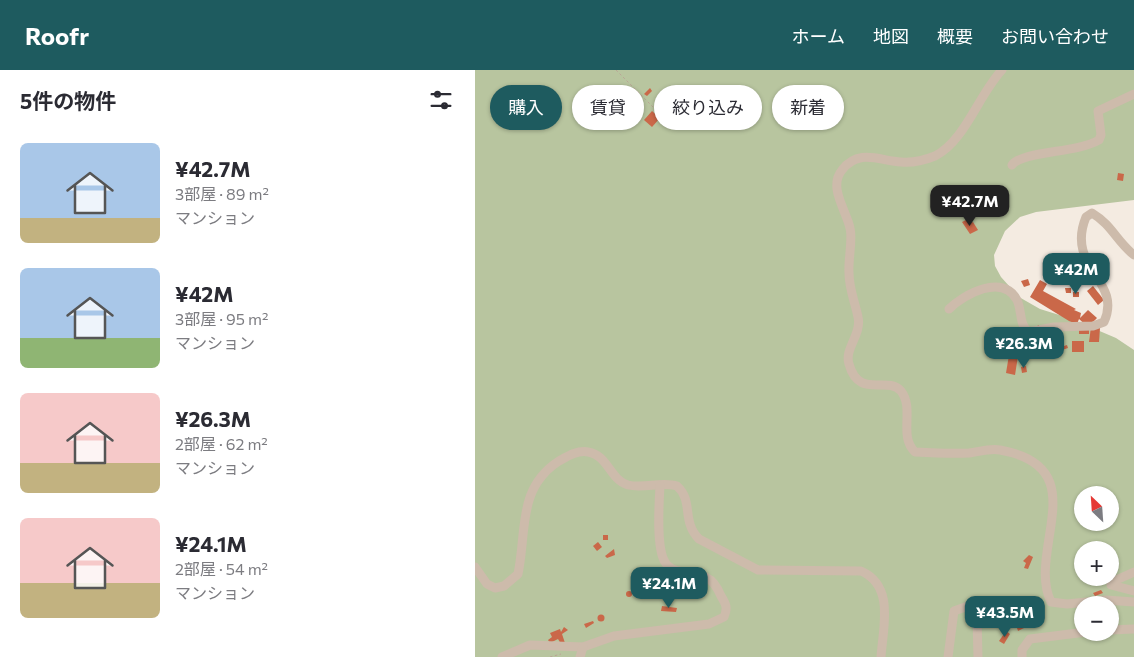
<!DOCTYPE html>
<html lang="ja">
<meta charset="utf-8">
<style>
:root{--surface:#fff;--page:#f2f2f3;--text:#2b2b33;--muted:#7c7c81;--accent:#1e5b5f}
body{margin:0;font-family:Commissioner,"Noto Sans JP",sans-serif;background:var(--page);color:var(--text);height:100vh;display:flex;flex-direction:column;font-size:19px;white-space:nowrap}
*{box-sizing:border-box;margin:0}
p{font-size:16px;color:var(--muted)}
.icon{flex:none;width:28px;height:28px;fill:none;stroke:currentColor;stroke-width:2;stroke-linecap:round;stroke-linejoin:round}
.map{position:relative;flex:1;overflow:hidden}
.panel{display:flex;flex-direction:column;background:var(--surface);width:475px}
.panel>*{flex:none}
.banner{position:absolute;left:15px;top:15px;width:475px;height:45px;display:flex;gap:10px}
.needle{width:32px;rotate:335deg}
.buttons{position:absolute;left:599px;top:416px;display:grid;gap:10px}
.buttons a{display:grid;place-items:center;width:45px;height:45px;border-radius:50%;background:var(--surface);box-shadow:0 1px 4px #0004;font-size:25px}
.price{position:absolute;translate:-50% -42px;padding:0 11px;border-radius:10px;background:var(--accent);color:#fff;font-size:16px;line-height:32px;filter:drop-shadow(0 1px 2px #0008)}
.price::after{content:'';position:absolute;left:50%;top:30px;width:15px;height:11px;margin-left:-8px;background:inherit;clip-path:polygon(0 0,100% 0,50% 100%)}
.price.selected{background:#222;color:#fff}
ul{padding:0;list-style:none}
li{display:flex;align-items:center;gap:15px;height:125px;padding:0 20px}
li span{display:grid;place-items:center;flex:none;width:140px;height:100px;border-radius:8px;color:#555}
li>.icon{margin-inline-start:auto}
span .icon{width:60px;height:60px;fill:#fffc;stroke-width:1}
li b{font-size:21px}
h2{display:flex;justify-content:space-between;align-items:center;height:60px;padding:0 20px;font-size:21px}
.tag{padding:0 18px;border-radius:22px;background:var(--surface);box-shadow:0 1px 4px #0004;font-size:18px;line-height:45px}
.tag.selected{background:var(--accent);color:#fff}
header{display:flex;align-items:center;gap:30px;box-sizing:border-box;height:70px;padding:0 25px;background:var(--accent);color:#fff}
header strong{font-size:24px}
nav{display:flex;gap:28px;margin-inline-start:auto;font-size:18px}
main{display:flex;flex:1;min-height:0}
.map>svg:first-child{display:block}
</style>
<header>
<strong>Roofr</strong>
<nav><a>ホーム</a><a>地図</a><a>概要</a><a>お問い合わせ</a></nav>
</header>
<main>
<section class="panel">
<h2>5件の物件<svg class="icon" aria-label="filters" viewBox="0 0 24 24"><path d="M4 7h16M4 17h16"/><circle cx="9" cy="7" r="2"/><circle cx="15" cy="17" r="2"/></svg></h2>
<ul>
<li><span style="background:linear-gradient(#a9c7e8 75%,#c2b280 0)"><svg class="icon" aria-label="home" viewBox="0 0 24 24"><path d="M3 11l9-7 9 7M6 9v11h12V9"/></svg></span><div><b>¥42.7M</b><p>3部屋 · 89 m²</p><p>マンション</p></div></li>
<li><span style="background:linear-gradient(#a9c7e8 70%,#8fb573 0)"><svg class="icon" aria-label="home" viewBox="0 0 24 24"><path d="M3 11l9-7 9 7M6 9v11h12V9"/></svg></span><div><b>¥42M</b><p>3部屋 · 95 m²</p><p>マンション</p></div></li>
<li><span style="background:linear-gradient(#f6c9c9 70%,#c2b280 0)"><svg class="icon" aria-label="home" viewBox="0 0 24 24"><path d="M3 11l9-7 9 7M6 9v11h12V9"/></svg></span><div><b>¥26.3M</b><p>2部屋 · 62 m²</p><p>マンション</p></div></li>
<li><span style="background:linear-gradient(#f6c9c9 65%,#c2b280 0)"><svg class="icon" aria-label="home" viewBox="0 0 24 24"><path d="M3 11l9-7 9 7M6 9v11h12V9"/></svg></span><div><b>¥24.1M</b><p>2部屋 · 54 m²</p><p>マンション</p></div></li>
</ul>
</section>
<div class="map">
<svg width="659" height="587" viewBox="0 0 659 587">
<rect width="100%" height="100%" fill="#f4ebe1"/>
<path fill="#b8c59f" fill-rule="evenodd" d="M0,0H659V130L561,142L545,147L530,161L519,185L520,196L526,207L544,227L565,239L594,248L641,268L659,280V587H0ZM608,425H635V452H608ZM608,480H635V508H608ZM608,535H635V562H608Z"/>
<g fill="#ca6849">
<path d="M175,18L177,21L172,26L169,24Z"/>
<path d="M177,41L185,48L177,57L169,50Z"/>
<path d="M643,103L649,104L648,111L642,110Z"/>
<path d="M493,149L495,153L498,152L503,160L495,164L487,152Z"/>
<path d="M553,209L555,215L549,217L546,211Z"/>
<path d="M565,210L572,214L568,221L601,239L599,240L606,243L605,248L613,240L622,248L613,257L604,249L602,254L594,251L555,227Z"/>
<path d="M618,216L629,230L623,235L612,221Z"/>
<path d="M590,218H596V223H591Z"/>
<rect x="598" y="222" width="6" height="5"/>
<path d="M564,255L565,258L567,257L572,266L564,271L563,269L559,271L555,263L558,258Z"/>
<path d="M616,257L625,258L624,272H614Z"/>
<rect x="604" y="259" width="10" height="5"/>
<path d="M543,268L546,274L539,277L536,271Z"/>
<rect x="597" y="271" width="12" height="11"/>
<path d="M535,272L538,279L523,285L520,277Z"/>
<path d="M592,275L593,278L584,281L583,278Z"/>
<path d="M534,285L543,286L540,305L531,303Z"/>
<path d="M551,296L552,302L547,303L546,297Z"/>
<rect x="128" y="465" width="5" height="5"/>
<path d="M123,472L127,477L122,481L118,476Z"/>
<path d="M139,479L140,485L132,488L130,486Z"/>
<path d="M554,485L558,487L553,499L549,498L551,493L548,491Z"/>
<path d="M626,520L628,523L620,526L618,523Z"/>
<circle cx="154" cy="524" r="3"/>
<path d="M187,536L202,538L201,542L186,541Z"/>
<circle cx="126" cy="548" r="3.5"/>
<path d="M118,551L119,553L111,558L109,554Z"/>
<path d="M548,551L551,557L543,561L541,555Z"/>
<path d="M89,557L93,560L87,564L90,573L86,574L83,569L75,573L73,570L77,567L75,563L85,559L86,562Z"/>
<path d="M531,561L535,564L529,574L524,571Z"/>
</g>
<g fill="none" stroke-linecap="round" stroke-linejoin="round">
<g stroke="#baa595" stroke-width="1" stroke-dasharray="2.5 2.5" stroke-linecap="butt">
<path d="M141,0L184,43"/>
<path d="M75,587L86,584"/>
</g>
<g stroke="#cdbbab" stroke-width="9">
<path d="M527,0C504,24 490,71 460,86C450,90 437,93 426,92C405,91 384,78 367,100C353,117 371,140 375,158C378,170 373,189 374,203C374,219 380,232 383,247C387,264 369,279 374,294C384,330 412,305 426,321C440,339 423,366 440,382C458,383 476,384 494,383C504,382 514,378 525,380C622,397 551,480 576,532L592,534L631,530L659,532"/>
<path d="M537,95C547,81 602,83 624,70L626,65L623,41L659,24"/>
<path d="M474,239C489,224 528,203 542,230C547,240 544,256 554,262L579,257L618,256L629,252C648,210 590,198 611,147L617,143C637,155 642,172 659,185"/>
<path d="M0,497L12,514L20,518L29,516L43,504C52,461 42,418 84,391C93,386 103,380 113,382C133,385 135,410 153,415C169,419 187,411 202,416C219,431 206,451 224,469L283,500L386,501C420,516 408,557 406,587"/>
<path d="M659,502L639,511L636,515L659,521"/>
<path d="M635,560L659,559"/>
<path d="M27,587L55,575L108,577L139,566L234,554L249,547C253,538 251,534 246,526C243,519 239,511 232,508C220,500 198,506 190,492C181,478 184,433 185,416"/>
<path d="M105,587L108,577"/>
<path d="M473,587L479,541L493,536L500,541L502,547L503,587"/>
<path d="M547,587V580L555,569L611,562"/>
</g>
</g>
</svg>
<div class="buttons">
<a><svg class="needle" viewBox="-14 -14 28 28"><path d="M0-13l5 13h-10z" fill="#e53935"/><path d="M0 13l5-13h-10z" fill="#7c7c81"/></svg></a>
<a>+</a>
<a>−</a>
</div>
<b class="price selected" style="left:495px;top:157px">¥42.7M</b>
<b class="price" style="left:601px;top:225px">¥42M</b>
<b class="price" style="left:549px;top:299px">¥26.3M</b>
<b class="price" style="left:194px;top:539px">¥24.1M</b>
<b class="price" style="left:530px;top:568px">¥43.5M</b>
<div class="banner">
<a class="tag selected">購入</a>
<a class="tag">賃貸</a>
<a class="tag">絞り込み</a>
<a class="tag">新着</a>
</div>
</div>
</main>
